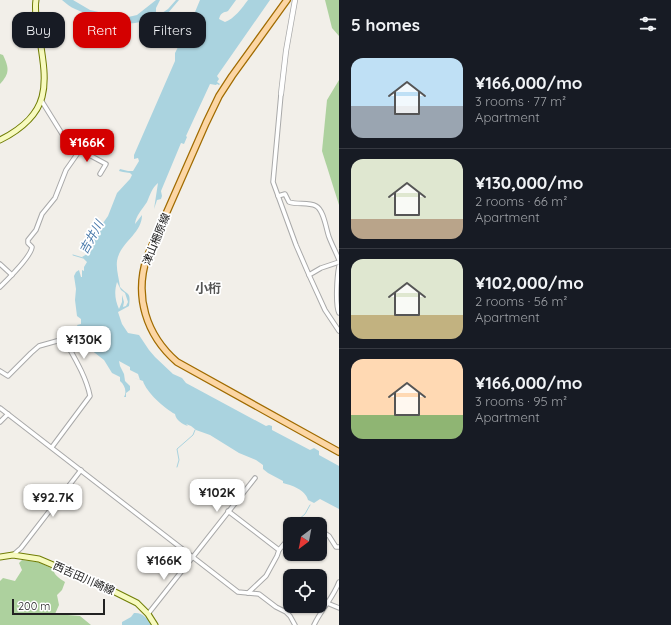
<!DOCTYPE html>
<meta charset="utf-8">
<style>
:root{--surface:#171b24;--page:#20242c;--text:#f1f3f6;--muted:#9ea1a6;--line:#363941;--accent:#d40000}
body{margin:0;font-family:Quicksand,"Noto Sans JP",sans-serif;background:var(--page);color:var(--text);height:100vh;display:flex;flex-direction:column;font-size:15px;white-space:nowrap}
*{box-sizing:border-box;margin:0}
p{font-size:13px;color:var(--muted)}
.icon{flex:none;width:22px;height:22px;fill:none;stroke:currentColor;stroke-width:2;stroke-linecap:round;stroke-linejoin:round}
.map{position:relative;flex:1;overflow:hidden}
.details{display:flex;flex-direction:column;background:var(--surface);width:332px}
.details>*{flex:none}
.guide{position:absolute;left:12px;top:12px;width:267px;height:36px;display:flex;gap:8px}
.needle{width:26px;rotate:212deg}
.fabs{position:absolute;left:283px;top:517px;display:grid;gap:8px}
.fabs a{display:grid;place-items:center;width:44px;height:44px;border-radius:8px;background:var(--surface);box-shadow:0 1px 3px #0004;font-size:20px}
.scale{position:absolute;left:12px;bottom:10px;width:93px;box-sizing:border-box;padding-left:4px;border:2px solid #222;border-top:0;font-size:11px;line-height:14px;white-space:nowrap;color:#222;-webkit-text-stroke:3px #fff;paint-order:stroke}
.price{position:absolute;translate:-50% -34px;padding:0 9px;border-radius:8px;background:#fff;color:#222;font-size:13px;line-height:26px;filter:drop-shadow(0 1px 2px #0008)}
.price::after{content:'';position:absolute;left:50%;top:24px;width:12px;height:9px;margin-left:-6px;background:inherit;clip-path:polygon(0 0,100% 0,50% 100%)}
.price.on{background:var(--accent);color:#fff}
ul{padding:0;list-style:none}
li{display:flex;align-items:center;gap:12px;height:100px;padding:0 12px}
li+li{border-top:1px solid var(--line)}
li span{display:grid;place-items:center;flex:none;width:112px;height:80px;border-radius:12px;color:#555}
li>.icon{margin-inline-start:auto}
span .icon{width:48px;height:48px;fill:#fffc;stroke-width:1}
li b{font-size:17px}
h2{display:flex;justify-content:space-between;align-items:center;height:48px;padding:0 12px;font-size:17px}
.pill{padding:0 14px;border-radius:12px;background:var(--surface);box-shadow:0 1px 3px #0004;font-size:14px;line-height:36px}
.pill.on{background:var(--accent);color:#fff}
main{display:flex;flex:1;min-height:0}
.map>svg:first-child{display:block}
</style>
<main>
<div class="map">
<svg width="339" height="625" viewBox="0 0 339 625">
<rect width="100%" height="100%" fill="#f2efe9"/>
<g fill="#add19e">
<path d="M325,0H339V36L332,28Z"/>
<path d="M0,54L3,55C9,68 10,73 0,84Z"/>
<path d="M339,80V205L322,151L327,100Z"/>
<path d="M22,560L38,562L53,569C54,575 59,578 65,582L62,590L57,595L59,605L55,614L80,616L91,625H0V581L3,578L15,581L22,570L19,563Z"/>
</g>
<g fill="#aad3df" fill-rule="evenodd">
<path d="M62,0H73L90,10L124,18L137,15L156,0H160L156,8V13L159,15L168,9L176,0H179L168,13L161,19H159L160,17C152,16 143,22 135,23C121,25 88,15 75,9C70,7 66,3 62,0Z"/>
<path d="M200,0H236L228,11C223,13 221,12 219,19L225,22C234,19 242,8 248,0H270L217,76L219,79L217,82L220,84L219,85L217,84L216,85L210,84L186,136L187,137L184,144L181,143L161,191L162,196L161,199L157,200L154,209L158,183C152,188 150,195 147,202C142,210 136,215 135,224L142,215C142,234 120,242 117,261C116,270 119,278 120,287C128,296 131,291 129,306L118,312L122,324L128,333L139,335L149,350L155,357L173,374L182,378L186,383L266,426L269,425L272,426V430L310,450L314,448L319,451V455L339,466V509L320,499L314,503L312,502L310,506L312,502L308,500C306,490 291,485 283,483V481L268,473L263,469V465L256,460L239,453L210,435L196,430L191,426L186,424L188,426C182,424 176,420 175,414C165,409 146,392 143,381L132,377L140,380L138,374L130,370V367L119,361L120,366L124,374L125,381L130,386V390L126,393V397H124C127,392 125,385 120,381V377L112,373L104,360L86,346L85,342L83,340L84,333L82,334L81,333V332L78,331L79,329L77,325L81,324V319L77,316L75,300L76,289L74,276L76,272L79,270L81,277H82V270L84,271V267L87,262L82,257L87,254L86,251L89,245H91L98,230L108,216L117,193L130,179L132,175L130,173L123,172L119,171L120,169L128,171H133L139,161L138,158L134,159V155L175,61V53L181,41H179L190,24ZM117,282L121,290L125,293L128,302L126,306L123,307L124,302L122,295V302L119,309C115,300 114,292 117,282Z"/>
<path d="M134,613C142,612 148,619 152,625H122V622L131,617Z"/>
</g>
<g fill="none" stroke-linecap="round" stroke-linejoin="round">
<g stroke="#aad3df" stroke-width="1">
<path d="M73,255L83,258"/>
<path d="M177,467L179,460L177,449L193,435L195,430"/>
<path d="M297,524L298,520L305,514L310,505"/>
<path d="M320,527L325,531"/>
<path d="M330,536L338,546"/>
</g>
<g stroke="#a9a9a9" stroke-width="5.5">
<g id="minor">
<path d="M281,94L273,182L296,245L309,275L325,310L339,331"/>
<path d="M80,150L106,164L100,174"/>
<path d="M278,196L285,194L289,202C298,205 308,202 316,206C324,210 326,229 329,237C332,245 336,252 339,260"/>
<path d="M0,264L12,275"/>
<path d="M339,266C337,276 335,305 339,313"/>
<path d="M309,275L321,268L339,262"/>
<path d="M0,287C8,279 31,257 32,247L28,243V240L36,230L42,214L55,198L66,170L80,150L64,137L41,100"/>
<path d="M0,371L8,376L31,353L39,346L64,339C74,357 86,376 90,396L52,447"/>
<path d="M0,408L238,592L259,594L276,607L286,612L290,616L295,625"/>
<path d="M0,422L8,414"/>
<path d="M228,511L279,550"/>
<path d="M320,530L329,536L336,547H339"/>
<path d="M13,555L21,548L81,470"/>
<path d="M248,593L266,576L277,556L279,550L290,537"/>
<path d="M327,603L339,608"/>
<path d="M148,614L255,478"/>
<path d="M314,625C321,610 333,598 339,582"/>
</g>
</g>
<g stroke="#a9a9a9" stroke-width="6">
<path id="tertiary" d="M281,94L286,51L295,0"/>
</g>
<g stroke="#707d05" stroke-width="7">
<g id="secondary">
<path d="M0,140C53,113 47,84 39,34C37,23 34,11 36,0"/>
<path d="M0,557L13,555L39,559L105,587L137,603L148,614L155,625"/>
</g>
</g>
<g stroke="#a06b00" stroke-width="8">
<path id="primary" d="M287,0L232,76L219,96L206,123L147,257C134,296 146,335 177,362L339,452"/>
</g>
<use href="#minor" stroke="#fff" stroke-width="3.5"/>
<use href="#tertiary" stroke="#fff" stroke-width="4.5"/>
<use href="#secondary" stroke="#f7fabf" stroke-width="5"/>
<use href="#primary" stroke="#fcd6a4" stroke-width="5.5"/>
</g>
<g text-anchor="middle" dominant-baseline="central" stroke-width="3.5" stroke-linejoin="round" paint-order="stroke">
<g font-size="11" fill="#222" stroke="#fff">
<text transform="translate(156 239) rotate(-68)">津山柵原線</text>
<text transform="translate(84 578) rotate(24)">西吉田川崎線</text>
</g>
<g font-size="12" font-style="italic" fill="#4a7aab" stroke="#fff">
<text transform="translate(91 237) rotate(-61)">吉井川</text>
</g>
<g font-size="13" font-weight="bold" fill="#555" stroke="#fff">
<text x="208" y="288">小桁</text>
</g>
</g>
</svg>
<div class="fabs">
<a><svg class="needle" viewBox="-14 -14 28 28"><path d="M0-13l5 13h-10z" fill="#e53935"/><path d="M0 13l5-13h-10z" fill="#9ea1a6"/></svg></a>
<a><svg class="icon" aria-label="locate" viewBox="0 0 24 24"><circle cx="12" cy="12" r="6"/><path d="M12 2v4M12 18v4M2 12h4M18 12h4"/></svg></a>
</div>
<div class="scale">200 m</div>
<b class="price on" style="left:87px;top:163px">¥166K</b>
<b class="price" style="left:84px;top:360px">¥130K</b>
<b class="price" style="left:217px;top:513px">¥102K</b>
<b class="price" style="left:53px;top:518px">¥92.7K</b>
<b class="price" style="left:164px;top:581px">¥166K</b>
<div class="guide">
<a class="pill">Buy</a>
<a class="pill on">Rent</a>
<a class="pill">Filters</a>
</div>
</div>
<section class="details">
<h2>5 homes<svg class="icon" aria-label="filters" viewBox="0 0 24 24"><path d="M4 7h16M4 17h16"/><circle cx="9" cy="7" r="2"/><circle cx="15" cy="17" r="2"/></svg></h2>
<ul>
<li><span style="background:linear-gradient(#bfe0f5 60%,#9aa5b1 0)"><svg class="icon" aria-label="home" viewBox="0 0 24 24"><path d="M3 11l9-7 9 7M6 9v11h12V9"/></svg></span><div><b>¥166,000/mo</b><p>3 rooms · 77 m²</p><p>Apartment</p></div></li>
<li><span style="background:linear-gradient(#dfe7d0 75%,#b9a48a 0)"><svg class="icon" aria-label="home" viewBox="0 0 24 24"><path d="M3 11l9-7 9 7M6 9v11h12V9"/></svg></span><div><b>¥130,000/mo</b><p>2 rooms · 66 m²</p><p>Apartment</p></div></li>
<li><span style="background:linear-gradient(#dfe7d0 70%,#c2b280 0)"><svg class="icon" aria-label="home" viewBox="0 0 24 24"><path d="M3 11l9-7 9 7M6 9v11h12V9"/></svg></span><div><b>¥102,000/mo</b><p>2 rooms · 56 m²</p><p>Apartment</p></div></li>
<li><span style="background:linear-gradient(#ffd9b3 70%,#8fb573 0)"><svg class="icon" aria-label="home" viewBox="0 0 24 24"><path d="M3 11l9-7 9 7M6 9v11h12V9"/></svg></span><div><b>¥166,000/mo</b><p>3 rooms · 95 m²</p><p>Apartment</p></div></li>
</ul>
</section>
</main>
